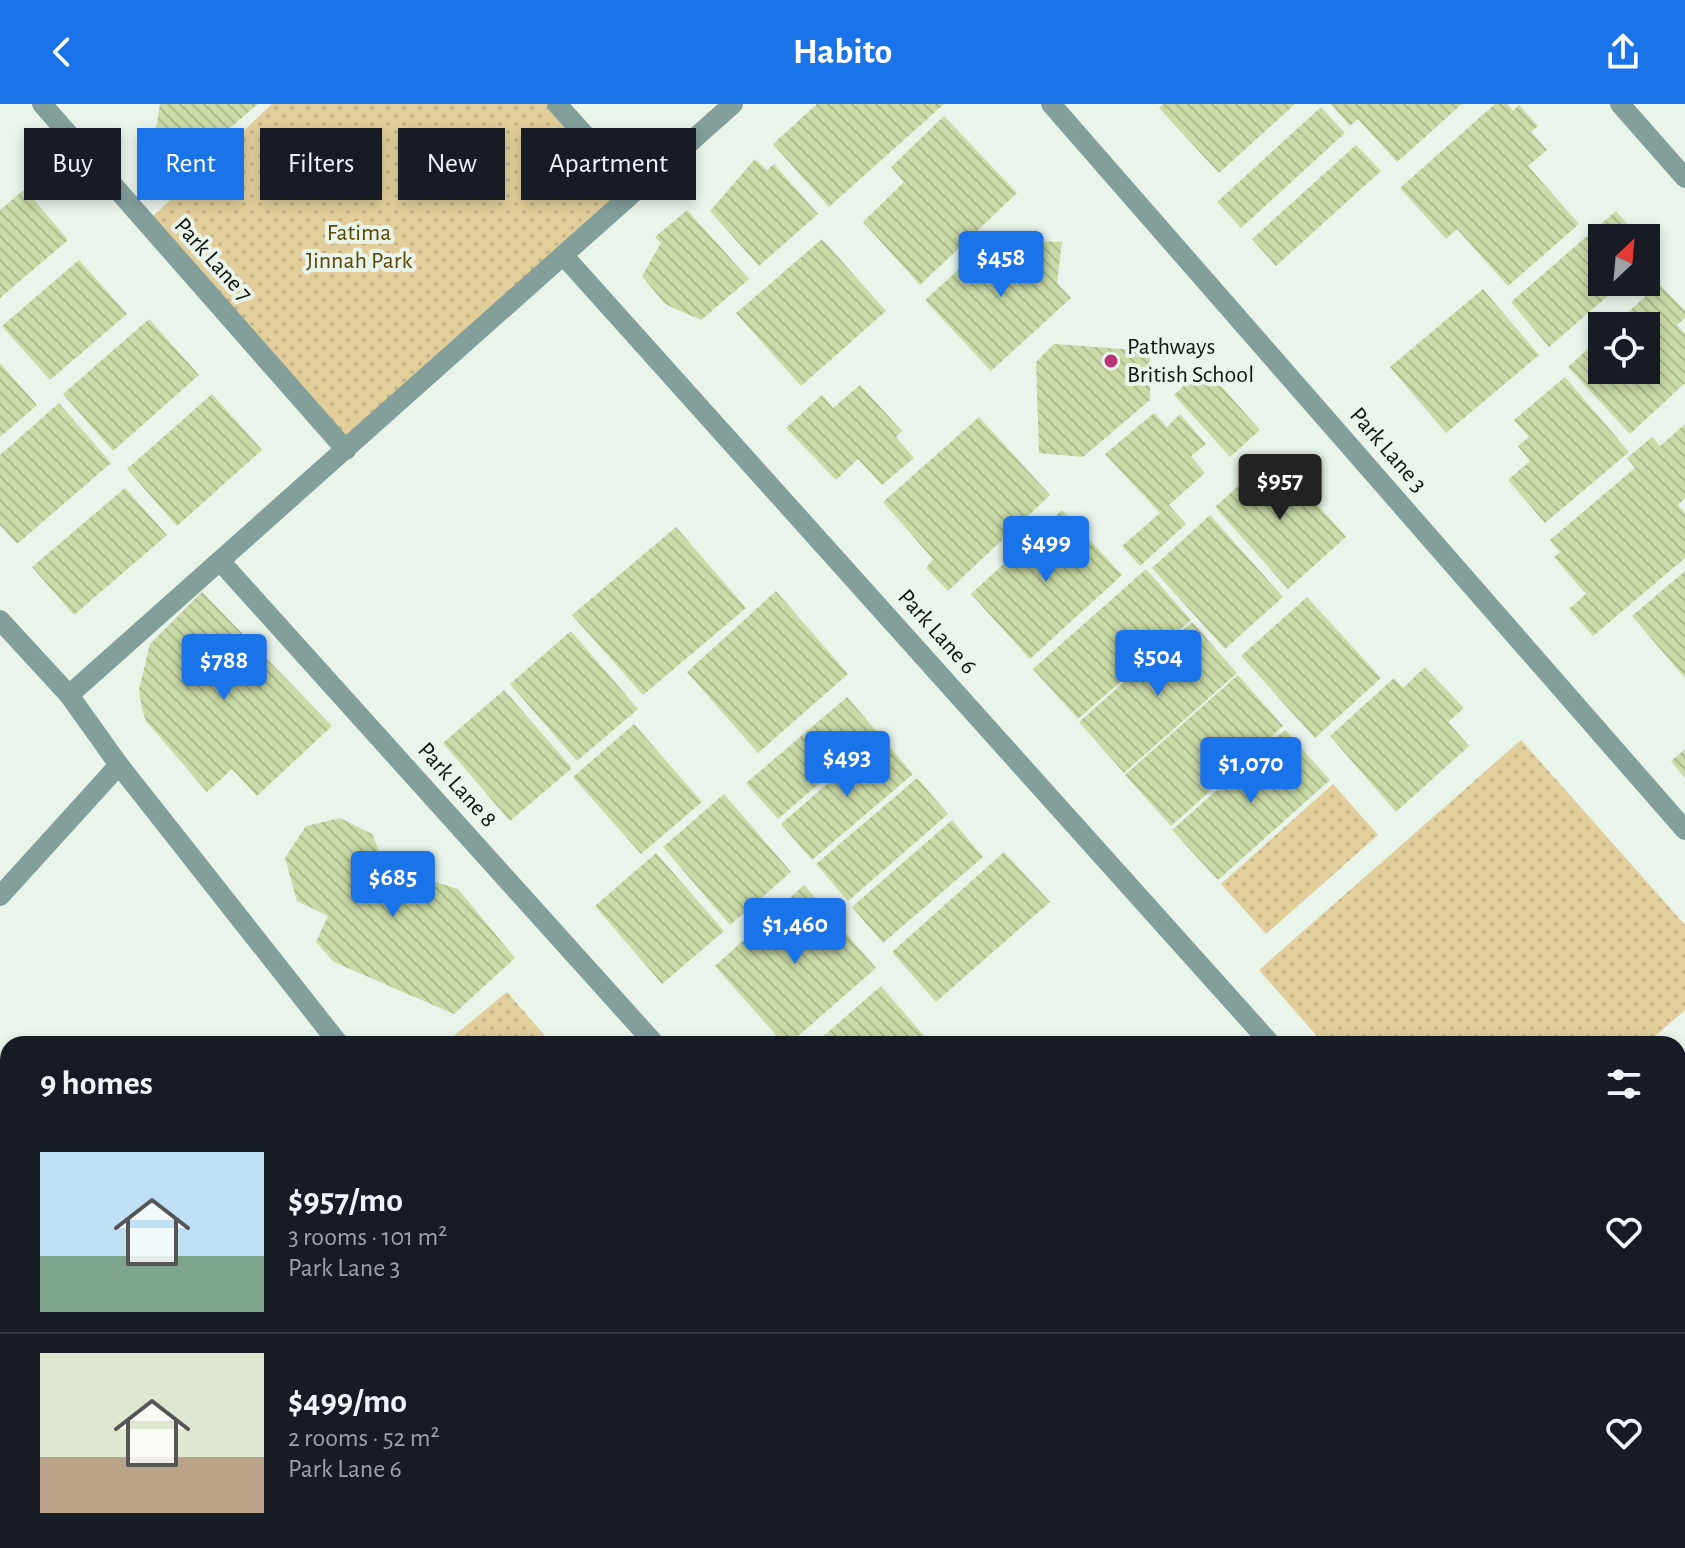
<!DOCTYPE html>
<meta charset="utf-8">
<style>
:root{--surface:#171b24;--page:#20242c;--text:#f1f3f6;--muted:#9ea1a6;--line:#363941;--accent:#1a73e8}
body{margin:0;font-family:"Alegreya Sans",sans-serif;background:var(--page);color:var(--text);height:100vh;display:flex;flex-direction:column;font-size:30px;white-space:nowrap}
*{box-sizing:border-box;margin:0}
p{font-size:26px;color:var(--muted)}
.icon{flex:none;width:44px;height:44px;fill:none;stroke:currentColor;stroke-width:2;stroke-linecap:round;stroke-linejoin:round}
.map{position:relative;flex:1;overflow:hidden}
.drawer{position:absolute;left:0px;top:932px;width:1686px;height:512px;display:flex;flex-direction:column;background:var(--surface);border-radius:24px 24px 0 0;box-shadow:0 4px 12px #0003}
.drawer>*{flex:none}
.hud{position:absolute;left:24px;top:24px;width:800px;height:72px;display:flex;gap:16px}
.needle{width:52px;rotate:26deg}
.tools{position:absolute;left:1588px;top:120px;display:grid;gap:16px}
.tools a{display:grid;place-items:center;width:72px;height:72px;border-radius:0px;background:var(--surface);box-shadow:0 4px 12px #0003;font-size:40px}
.price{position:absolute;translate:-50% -68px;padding:0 18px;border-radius:8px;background:var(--accent);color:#fff;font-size:26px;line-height:52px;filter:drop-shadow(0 2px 4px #0008)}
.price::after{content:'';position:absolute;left:50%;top:48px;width:24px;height:18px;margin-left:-12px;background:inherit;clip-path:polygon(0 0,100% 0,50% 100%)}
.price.active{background:#222;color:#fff}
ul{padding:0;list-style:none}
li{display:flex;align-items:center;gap:24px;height:200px;padding:0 40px}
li+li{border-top:2px solid var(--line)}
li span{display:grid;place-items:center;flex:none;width:224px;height:160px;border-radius:0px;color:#555}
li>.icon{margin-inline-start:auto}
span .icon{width:96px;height:96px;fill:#fffc;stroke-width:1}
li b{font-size:34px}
h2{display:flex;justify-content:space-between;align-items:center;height:96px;padding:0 40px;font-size:34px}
.pill{padding:0 28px;border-radius:0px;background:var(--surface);box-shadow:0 4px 12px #0003;font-size:28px;line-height:72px}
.pill.active{background:var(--accent);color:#fff}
header{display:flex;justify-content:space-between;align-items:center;height:104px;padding:0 40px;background:var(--accent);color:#fff;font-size:36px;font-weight:700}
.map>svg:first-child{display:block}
</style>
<header><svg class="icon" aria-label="back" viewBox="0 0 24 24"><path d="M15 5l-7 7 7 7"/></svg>Habito<svg class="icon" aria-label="share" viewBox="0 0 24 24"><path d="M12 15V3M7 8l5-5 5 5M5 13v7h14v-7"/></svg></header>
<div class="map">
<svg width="1685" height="1444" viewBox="0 0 1685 1444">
<defs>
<pattern id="grass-dots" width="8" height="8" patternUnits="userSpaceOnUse" patternTransform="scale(2)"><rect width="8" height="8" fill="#e1ce9b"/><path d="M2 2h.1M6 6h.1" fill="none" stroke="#c0b084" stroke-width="1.8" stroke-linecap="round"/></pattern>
<pattern id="building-back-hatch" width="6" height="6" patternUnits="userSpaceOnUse" patternTransform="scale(2)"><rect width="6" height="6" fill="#cbdba7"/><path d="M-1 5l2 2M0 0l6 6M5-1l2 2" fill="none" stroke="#adbb8f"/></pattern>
</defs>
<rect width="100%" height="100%" fill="#e9f4eb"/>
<g fill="url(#grass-dots)">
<path d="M272,0H557L635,87L346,346L145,120Z"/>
<path d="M1521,636L1685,821V906L1646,940H1324L1259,866Z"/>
<path d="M1333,680L1378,731L1266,830L1221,780Z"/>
<path d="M507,888L552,940H444Z"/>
<path d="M8,1154V1388L0,1377V1159Z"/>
<path d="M45,1436H293L299,1444H51Z"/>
<path d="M768,1436H928L919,1444H775Z"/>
</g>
<g fill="url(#building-back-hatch)">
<path d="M160,0H258L190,58L151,55Z"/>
<path d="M817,0H944L829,103L773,40Z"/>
<path d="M1163,0H1295L1219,69L1159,4Z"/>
<path d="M1331,0H1462L1397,58L1358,15L1350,22Z"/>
<path d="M1495,0H1507L1513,7L1519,1L1538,22L1531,28L1547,46L1528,62L1579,120L1508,182L1457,125L1446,135L1400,84Z"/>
<path d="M1321,3L1345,29L1241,124L1217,98Z"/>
<path d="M944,12L1017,89L920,181L863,118L904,78L891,63Z"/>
<path d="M1356,41L1381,67L1276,162L1252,135Z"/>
<path d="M755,55L767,66L774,60L818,110L759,162L710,107Z"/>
<path d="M25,85L68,136L0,194V106Z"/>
<path d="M687,106L749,175L701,216L665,200L642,172L661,139L655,133Z"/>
<path d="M1616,107L1639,134H1602V178H1624L1549,243L1511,198Z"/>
<path d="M822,135L886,207L801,282L736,209Z"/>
<path d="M991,136L1015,163L1021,159L1025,137L1062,138L1057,179L1071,194L991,267L925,196Z"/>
<path d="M79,156L127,210L50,276L2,222Z"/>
<path d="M1659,180L1685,207V214L1677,221L1685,230V279L1630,330L1568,263L1602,232V266H1646V222H1613Z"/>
<path d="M1483,185L1539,251L1446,329L1390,263Z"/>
<path d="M149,215L199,271L113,347L63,290Z"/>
<path d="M1054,240L1150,247V296L1083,353L1039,349L1036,258Z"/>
<path d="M0,259L37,301L0,333Z"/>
<path d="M1204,263L1260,326L1230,353L1174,291Z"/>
<path d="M1565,273L1629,348L1545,419L1508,376L1530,357L1518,342L1529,333L1514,316Z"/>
<path d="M860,281L902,327L896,333L914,354L882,381L858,355L836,376L786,324L822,291L833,304Z"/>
<path d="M212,290L262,346L177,422L127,365Z"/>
<path d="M59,299L111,359L17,440L0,421V351Z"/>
<path d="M1154,309L1167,323L1180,310L1206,340L1191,352L1205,369L1169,401L1186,420L1140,462L1122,442L1160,409L1105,350Z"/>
<path d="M979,313L1050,391L948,487L926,464L933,455L883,398Z"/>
<path d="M1685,320V394L1678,401L1685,409V454L1593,532L1569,505L1586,490L1554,453L1560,448L1550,436L1635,364L1627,354L1652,333L1660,342Z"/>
<path d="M1273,350L1346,433L1288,485L1215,403Z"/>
<path d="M125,384L167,431L74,511L32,463Z"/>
<path d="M1062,406L1122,471L1030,555L971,490Z"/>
<path d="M1210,411L1283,493L1225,545L1152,464Z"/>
<path d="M676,423L746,504L643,591L572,511Z"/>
<path d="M1146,465L1191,516L1078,615L1033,565Z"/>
<path d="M1685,467V574L1632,512Z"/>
<path d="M776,487L848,570L758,649L687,568Z"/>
<path d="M202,488L332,622L257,692L232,665L207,688L146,617L142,605L139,586L150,540Z"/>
<path d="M1307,493L1381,574L1315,634L1241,552Z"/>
<path d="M1192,518L1237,569L1124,669L1079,618Z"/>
<path d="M571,527L638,605L577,657L510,580Z"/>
<path d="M1425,563L1464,604L1448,618L1469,642L1396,708L1330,632L1394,574L1403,584Z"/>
<path d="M1238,571L1283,622L1171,722L1125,671Z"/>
<path d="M504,586L572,664L510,717L443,639Z"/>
<path d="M847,593L878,629L778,715L746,679Z"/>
<path d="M634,620L702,698L641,750L573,673Z"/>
<path d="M1285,626L1330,676L1218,776L1172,726Z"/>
<path d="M881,633L913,670L812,756L781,720Z"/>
<path d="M1685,645V674L1671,657Z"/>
<path d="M917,674L948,710L848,797L816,760Z"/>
<path d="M724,690L791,768L730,821L663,743Z"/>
<path d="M340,714L372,730L385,762L458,785L515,854L454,910L334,858L316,838L328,812L297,797L285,754L306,722Z"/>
<path d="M952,716L983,753L883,839L852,803Z"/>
<path d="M1004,748L1050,798L936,898L892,848Z"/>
<path d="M656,749L724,827L662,880L595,802Z"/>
<path d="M804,781L876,864L789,940H784L715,862Z"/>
<path d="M881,882L931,940H824L820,935Z"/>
<path d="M1685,1038V1198L1678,1191V1044Z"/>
<path d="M377,1436H464L469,1444H382Z"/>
<path d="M1246,1436H1454L1446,1444H1237Z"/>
</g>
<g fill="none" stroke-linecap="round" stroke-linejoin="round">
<g stroke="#839f9b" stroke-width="20">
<path d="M42,0L346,346"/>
<path d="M557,0L635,87"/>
<path d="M1051,0L1685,726"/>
<path d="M1620,0L1685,74"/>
<path d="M564,152L1271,940"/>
<path d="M220,457L655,940"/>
<path d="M0,516L69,591L119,661L339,940"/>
<path d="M69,591L733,0"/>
<path d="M0,792L119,661"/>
<path d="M1678,993L1685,987"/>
<path d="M0,1066L8,1075"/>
<path d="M0,1148L8,1143"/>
<path d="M0,1392L8,1402"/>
<path d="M1678,1412L1685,1405"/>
<path d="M34,1436L40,1444"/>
<path d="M297,1436L303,1444"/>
<path d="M744,1436L751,1444"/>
<path d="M1102,1436L1109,1444"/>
<path d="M1007,1444L1016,1436"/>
<path d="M1181,1444L1190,1436"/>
<path d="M1644,1444L1652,1436"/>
</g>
</g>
<circle fill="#b93375" stroke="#e9f4eb" stroke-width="3" cx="1111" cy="257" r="8"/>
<g text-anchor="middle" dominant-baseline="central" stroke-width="8" stroke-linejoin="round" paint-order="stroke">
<g font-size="24" fill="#5a4604" stroke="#e9f4eb">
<text x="359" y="129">Fatima<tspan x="359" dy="28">Jinnah Park</tspan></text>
</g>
<g font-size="24" fill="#101411" stroke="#e9f4eb">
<text transform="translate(213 156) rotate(48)">Park Lane 7</text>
<text transform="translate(1388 346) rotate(49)">Park Lane 3</text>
<text transform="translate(937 528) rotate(48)">Park Lane 6</text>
<text transform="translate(457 681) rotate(48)">Park Lane 8</text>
</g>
<g font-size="24" fill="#101411" stroke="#e9f4eb" text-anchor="start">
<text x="1127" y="243">Pathways<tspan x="1127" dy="28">British School</tspan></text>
</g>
</g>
</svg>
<div class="tools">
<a><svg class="needle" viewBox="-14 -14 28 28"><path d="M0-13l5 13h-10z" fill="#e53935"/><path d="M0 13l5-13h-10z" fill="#9ea1a6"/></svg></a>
<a><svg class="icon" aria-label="locate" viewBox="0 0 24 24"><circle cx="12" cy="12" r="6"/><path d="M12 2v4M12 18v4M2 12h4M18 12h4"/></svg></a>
</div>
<b class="price" style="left:1001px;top:195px">$458</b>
<b class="price active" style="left:1280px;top:418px">$957</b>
<b class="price" style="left:1046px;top:480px">$499</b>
<b class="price" style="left:1158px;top:594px">$504</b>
<b class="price" style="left:224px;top:598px">$788</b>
<b class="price" style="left:847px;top:695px">$493</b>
<b class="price" style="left:1251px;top:701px">$1,070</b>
<b class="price" style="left:393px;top:815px">$685</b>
<b class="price" style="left:795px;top:862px">$1,460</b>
<div class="hud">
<a class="pill">Buy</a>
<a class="pill active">Rent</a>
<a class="pill">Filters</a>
<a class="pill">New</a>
<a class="pill">Apartment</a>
</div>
<section class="drawer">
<h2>9 homes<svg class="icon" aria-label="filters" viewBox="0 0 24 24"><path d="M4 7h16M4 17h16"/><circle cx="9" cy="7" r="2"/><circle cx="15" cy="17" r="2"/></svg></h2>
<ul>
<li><span style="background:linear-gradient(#bfe0f5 65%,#7fa58c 0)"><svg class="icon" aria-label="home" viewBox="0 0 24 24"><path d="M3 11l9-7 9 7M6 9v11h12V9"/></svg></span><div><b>$957/mo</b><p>3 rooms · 101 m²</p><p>Park Lane 3</p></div><svg class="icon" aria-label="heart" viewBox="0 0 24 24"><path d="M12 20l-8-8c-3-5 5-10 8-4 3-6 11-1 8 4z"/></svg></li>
<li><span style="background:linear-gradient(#dfe7d0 65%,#b9a48a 0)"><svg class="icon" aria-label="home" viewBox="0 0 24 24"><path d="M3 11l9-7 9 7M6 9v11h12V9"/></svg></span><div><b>$499/mo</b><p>2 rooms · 52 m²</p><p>Park Lane 6</p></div><svg class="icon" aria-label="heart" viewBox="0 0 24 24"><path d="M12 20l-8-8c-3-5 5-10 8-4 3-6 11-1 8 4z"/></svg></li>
</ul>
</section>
</div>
